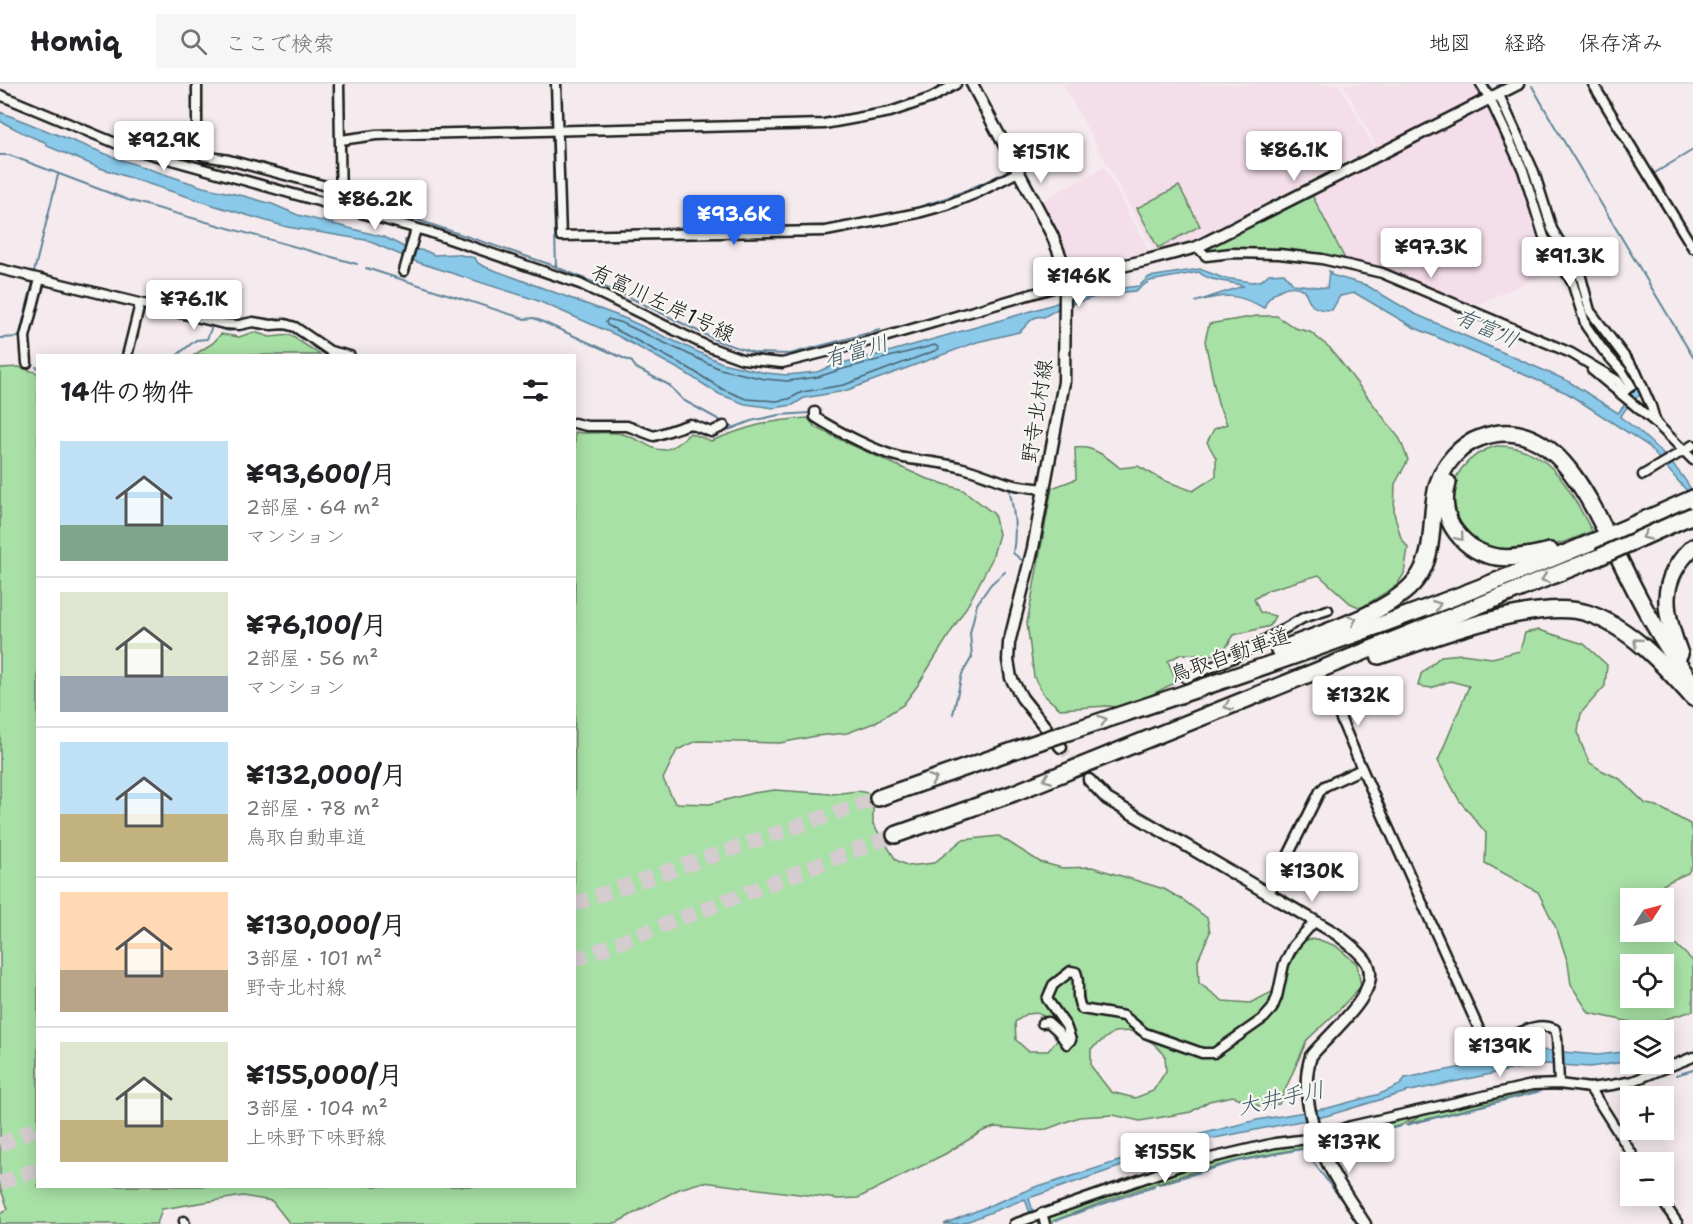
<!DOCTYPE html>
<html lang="ja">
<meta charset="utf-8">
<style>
:root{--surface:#fff;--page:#f6f6f6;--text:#202124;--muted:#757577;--line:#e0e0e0;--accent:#2563eb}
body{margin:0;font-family:"Shantell Sans","Klee One",sans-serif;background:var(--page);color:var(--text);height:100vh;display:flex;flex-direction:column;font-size:22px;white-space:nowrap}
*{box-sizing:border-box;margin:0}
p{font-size:20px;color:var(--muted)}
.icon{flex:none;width:33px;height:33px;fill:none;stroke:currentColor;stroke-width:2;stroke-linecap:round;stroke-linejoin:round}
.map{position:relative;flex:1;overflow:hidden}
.side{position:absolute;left:36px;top:270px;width:540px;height:834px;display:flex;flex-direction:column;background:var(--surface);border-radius:0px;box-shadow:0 3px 15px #0003}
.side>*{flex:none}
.needle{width:39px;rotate:54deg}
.buttons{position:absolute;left:1620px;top:804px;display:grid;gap:12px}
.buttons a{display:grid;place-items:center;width:54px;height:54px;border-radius:0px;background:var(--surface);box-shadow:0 3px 15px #0003;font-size:30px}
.price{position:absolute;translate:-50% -51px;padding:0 14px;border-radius:6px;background:#fff;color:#222;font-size:20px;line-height:39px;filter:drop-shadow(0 2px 3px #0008)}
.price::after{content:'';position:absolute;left:50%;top:36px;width:18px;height:14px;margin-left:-9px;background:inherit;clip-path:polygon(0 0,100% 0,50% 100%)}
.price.on{background:var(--accent);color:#fff}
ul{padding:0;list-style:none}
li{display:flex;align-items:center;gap:18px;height:150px;padding:0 24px}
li+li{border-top:2px solid var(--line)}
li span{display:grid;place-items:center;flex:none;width:168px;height:120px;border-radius:0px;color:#555}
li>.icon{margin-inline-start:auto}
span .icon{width:72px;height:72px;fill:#fffc;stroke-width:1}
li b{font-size:26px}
h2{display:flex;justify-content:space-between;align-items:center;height:72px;padding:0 24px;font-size:26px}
header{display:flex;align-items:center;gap:36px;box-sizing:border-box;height:84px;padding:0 30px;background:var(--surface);border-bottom:2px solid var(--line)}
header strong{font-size:28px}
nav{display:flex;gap:33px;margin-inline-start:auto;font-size:21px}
.search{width:420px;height:54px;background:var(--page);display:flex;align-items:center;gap:15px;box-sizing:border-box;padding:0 21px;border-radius:0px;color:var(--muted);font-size:22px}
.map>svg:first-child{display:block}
</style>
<header>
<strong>Homiq</strong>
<div class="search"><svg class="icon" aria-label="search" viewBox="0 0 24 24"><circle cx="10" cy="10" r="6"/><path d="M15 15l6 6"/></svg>ここで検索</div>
<nav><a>地図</a><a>経路</a><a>保存済み</a></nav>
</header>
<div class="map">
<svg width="1693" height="1140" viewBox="0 0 1693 1140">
<rect width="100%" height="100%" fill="#f5ebee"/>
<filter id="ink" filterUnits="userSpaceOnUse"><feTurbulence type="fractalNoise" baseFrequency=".0167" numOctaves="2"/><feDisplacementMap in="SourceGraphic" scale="12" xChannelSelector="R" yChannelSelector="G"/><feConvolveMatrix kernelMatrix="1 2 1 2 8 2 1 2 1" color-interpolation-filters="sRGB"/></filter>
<g filter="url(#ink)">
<g fill="#f4deea">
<path d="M1063,0H1339L1374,63L1193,156L1154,167Z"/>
<path d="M1343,0H1477L1486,11L1378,64Z"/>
<path d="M1488,22L1519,90L1536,151L1557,185L1476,221L1417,198L1345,175L1312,111Z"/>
<path d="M1104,83L1150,169L1072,184L1040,118Z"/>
</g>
<g fill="#a8e1a6" stroke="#627e61" stroke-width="1.5" fill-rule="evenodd">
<path d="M1179,102L1200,142L1158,164L1137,124Z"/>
<path d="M1312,111L1345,175L1272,166L1210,168L1205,164Z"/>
<path d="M1257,232H1277L1295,244L1310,248L1330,264L1400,355L1408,376L1395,400L1394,429L1401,454L1408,464L1404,490L1396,502L1361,524L1350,519L1319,491L1268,506L1254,515L1260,528L1275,532L1270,542L1234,551L1221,571L1181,570L1168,577L1176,598L1127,624L1107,622L1060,625L1044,611L1034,593L1027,539L1052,404L1076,395L1075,364C1092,361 1107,373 1120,384L1138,382L1163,396L1193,407L1216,392V374L1207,358L1214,345L1227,340L1218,320L1205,257L1209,240Z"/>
<path d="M254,248L270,253L290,251L321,271H194L213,259L221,250L239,253Z"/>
<path d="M19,283L38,289V1102H574L575,348C590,351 607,346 622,350C655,359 657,381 690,349L711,357C747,343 769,336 808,334L815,343L845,358L925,394L963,406L994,430L999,450L992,475L969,519L918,601L903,621L874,639L847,649L816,652L780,659L697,657L677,666L663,695L675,719L710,720L753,709L775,706L832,710L858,707L873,710V740L896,776L908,782L934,779L962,756L999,752L1040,778L1062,784L1092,783L1164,805L1183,816L1207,834L1210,848L1198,876L1199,899L1223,917L1250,919L1284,902L1289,882L1304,856L1317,855L1336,862L1357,880L1361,902L1339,926L1307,956L1279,1020L1259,1022L1233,1012L1209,1017L1191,1028L1140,1037L1113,1031L1079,1033L1047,1045L1033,1046L995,1043L983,1047L945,1070L858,1114L838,1115L703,1098L679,1105L618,1138L611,1140H290L272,1117L243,1112L162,1125L157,1140H0V1130L8,1125L0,1103V284ZM1037,929L1050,935L1059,954L1048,967H1028L1016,956L1015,938L1027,930ZM1131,947L1153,959L1165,971L1166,987L1153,1007L1135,1014L1111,1008L1091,982V965L1114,948Z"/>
<path d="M1496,362C1550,360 1570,407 1592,447C1563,460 1511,478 1480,463C1471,459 1467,452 1462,444C1458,438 1451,430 1451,423C1448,393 1468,370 1496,362Z"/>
<path d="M1539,546L1584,560L1607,581L1605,602L1581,629L1578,648L1581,659L1589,678L1601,686L1620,695L1646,720L1657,722L1690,740L1693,748V780L1688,789L1668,798L1646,811V814H1630V848H1663L1693,877V927L1645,941L1589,929L1571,901L1568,879L1557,846L1538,808L1485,779L1486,749L1459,716L1438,677L1469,602L1450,597L1431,604L1418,602L1421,590L1441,572L1462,570L1492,574L1520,567L1525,549ZM1664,880V914H1630V880Z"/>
<path d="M1533,1003L1588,1007L1542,1006L1407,1040L1430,1026Z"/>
<path d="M1421,1028L1402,1041L1323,1062L1321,1056L1330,1051Z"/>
<path d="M1313,1058L1314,1062C1288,1067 1262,1071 1237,1077C1174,1091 1112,1114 1053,1137V1140H1048L1045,1133L1204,1077L1270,1063Z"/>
</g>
<g fill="#8ac9ea" stroke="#5e8498" stroke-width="1.5">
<path d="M1484,0L1490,2L1578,192L1584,217L1626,276L1641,306L1640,311L1633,316L1630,312L1634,303L1591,246L1547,152Z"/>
<path d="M0,28L116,74L203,103L244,112L272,120L298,131L384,153L406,164L426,167L434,171L456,170L475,174L478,179L483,182L624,234L722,279L766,289L787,291L817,288L837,280L881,270L1008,234L1054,220L1062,216L1105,206L1139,202L1149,193L1200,185L1223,194L1253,198L1262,196L1269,190L1284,189L1293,200L1327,204L1329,187L1331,188V191L1366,201L1413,229L1568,297L1618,329L1625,320L1628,322L1620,333C1638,345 1693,394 1693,414L1647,361L1567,309L1413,243L1355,209L1340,212L1332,226C1326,226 1318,226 1313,222C1308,218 1308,210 1303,206C1289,196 1268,210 1264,224C1237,209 1224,210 1195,218L1243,202C1231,197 1209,198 1199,188L1150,197L1135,207L1105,210L1061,223L1044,233C1031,230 1028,242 1019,248L977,258L845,307L804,314L793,321L774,324L745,320L719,310L684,288L616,251L536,216L417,178L366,156L287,143L216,122L100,84L47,62L45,58C29,53 16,45 0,37Z"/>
<path d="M1540,966L1598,971L1630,967V977L1590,983L1545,980L1524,983L1406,1008L1326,1032L1210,1055L1148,1073L1029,1114L1033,1128L1030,1129L1025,1115L961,1140H944L1040,1101H1045L1205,1049L1257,1036L1328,1024L1380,1010L1400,1001L1405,994L1526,971L1531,967Z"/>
</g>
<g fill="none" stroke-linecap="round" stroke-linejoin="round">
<path stroke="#48616e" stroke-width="1.5" d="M608,235L622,239L720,285L765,295L787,297L818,293L839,286L935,261L939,264L937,266L844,301L802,308L789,315L776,317L746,315L722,305L687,283L607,241L606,238Z"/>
<g stroke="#5e8498" stroke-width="2">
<path d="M1598,0L1632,57"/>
<path d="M1497,2L1501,0"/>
<path d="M1532,2L1554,41L1693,273"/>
<path d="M346,50L367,48"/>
<path d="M552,53L556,182"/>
<path d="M0,71H9L128,116L357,180"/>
<path d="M1653,90L1693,66"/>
<path d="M351,116L403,131L549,180L631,214L720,258L755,269L790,270L880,246"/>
<path d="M892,130C932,121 968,107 1006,88L1009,79"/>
<path d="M780,143L833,141"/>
<path d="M839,149L857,146"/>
<path d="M405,156L406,166"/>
<path d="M563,157L708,153"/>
<path d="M366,184L525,235L534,234L632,278L636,284L669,301L683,316L734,344"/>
<path d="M34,188L58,91"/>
<path d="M43,200L136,224"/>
<path d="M143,224L229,247L252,243L267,246H289L327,270"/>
<path d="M0,254L19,253L33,198L25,195"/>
<path d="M176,272L196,256L207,255L212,242"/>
<path d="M36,283L38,284"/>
<path d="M574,343L587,347L601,346"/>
<path d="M688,345L710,353L751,337L779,331L810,329"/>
<path d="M625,346L653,355"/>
<path d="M924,373L948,377"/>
<path d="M980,385L1005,395"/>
<path d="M1009,404C1014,426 1017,446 1013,469L1023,477"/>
<path d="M1009,532L1022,486"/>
<path d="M953,630L962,590L972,573L970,549L977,520L991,500L1005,488"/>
<path d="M1676,991L1693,986"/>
<path d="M1406,1041L1541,1007"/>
<path d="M1331,1060L1401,1042"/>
<path d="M1308,1071L1349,1126"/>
<path d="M1159,1100L1238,1077L1308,1064"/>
<path d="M1054,1137L1154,1102"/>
</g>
<path stroke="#d4ccce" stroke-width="8" stroke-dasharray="8 4" stroke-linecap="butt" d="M1307,545L1331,612"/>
<path stroke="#d4ccce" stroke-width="10" stroke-dasharray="10 5" stroke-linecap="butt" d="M1061,663L1089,696"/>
<g stroke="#d4ccce" stroke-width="15" stroke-dasharray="15 8" stroke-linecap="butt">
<path d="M574,820L878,714"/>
<path d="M574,876L895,751"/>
<path d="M0,1061L38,1043"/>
<path d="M0,1099L38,1085"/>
</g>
<g stroke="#1c1c1c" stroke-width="13">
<g id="minor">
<path d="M197,0V67L204,72L229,76L341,106"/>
<path d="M339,0L341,123"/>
<path d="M556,0L561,152L826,147L918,129L947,121L977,109L1018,88"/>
<path d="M1481,0L1490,15L1523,86L1544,153L1572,198L1586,242L1603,266L1622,287L1631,302L1621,310"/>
<path d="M1593,0L1693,164"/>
<path d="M0,11L125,63L429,148L580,200L709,263L742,275L782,279L874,256L1056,203L1069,194"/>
<path d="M1499,11L1534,88L1552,145L1581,193L1590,227L1636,288L1651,322L1656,339L1693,376"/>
<path d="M341,56L376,51L824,40L890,28L931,14L956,0"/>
<path d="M1197,163L1206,172L1232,169L1279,170L1322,175L1382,189L1571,269L1618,297L1625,307"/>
<path d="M0,185L225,240L239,241L253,238L271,241L285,240L295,243L330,267L350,272"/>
<path d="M404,187L416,145"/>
<path d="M127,272L140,220"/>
<path d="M27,279L25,253L40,195"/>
<path d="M1592,286L1656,339"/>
<path d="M815,328V333C835,346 881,370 904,374C922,377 940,378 959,383C976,387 991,394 1007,399C1019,403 1032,403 1044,405"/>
<path d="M574,339L587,342H627L654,352L690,340L711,348L724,342"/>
<path d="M1643,391L1693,361"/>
<path d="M1186,594L1235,573L1303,534L1328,526"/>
<path d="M1331,612L1362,685"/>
<path d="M1269,810L1320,707L1325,702L1362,685L1482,952L1486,958C1509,961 1529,934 1555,945L1557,954L1559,1000"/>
<path d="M1042,939L1048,938L1058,947L1067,960L1071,956L1066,942L1047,915L1053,901L1071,887L1076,888C1081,900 1074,913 1082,925L1124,932L1145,949L1202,969H1214L1264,934L1272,925L1277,913L1284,880L1293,862L1315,837"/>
<path d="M1590,1004L1637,1078"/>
<path d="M1659,1112L1678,1140"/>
<path d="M1042,1129L1045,1140"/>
<path d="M184,1137L185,1140"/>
<path d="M1014,1140L1185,1080L1275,1059L1316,1054L1351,1042L1532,1001L1559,1000L1590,1004L1612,1001L1633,997L1693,973"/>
</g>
</g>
<g stroke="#1c1c1c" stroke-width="15">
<g id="tertiary">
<path d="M972,0L1052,151L1069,194L1065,207L1064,298L1033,464L1009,559L1008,576L1011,594L1022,614L1061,663"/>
<path d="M1069,194L1148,176L1197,163L1518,0"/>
<path d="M1089,696L1107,715L1335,849C1346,857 1358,866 1366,877C1386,906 1327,951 1311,972C1305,991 1306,1008 1310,1028C1319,1073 1340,1102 1365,1140"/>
</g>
</g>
<g stroke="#1c1c1c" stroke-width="20">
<g id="motorway">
<path d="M1448,399C1443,415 1445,434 1456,448C1481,481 1514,476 1550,467"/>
<path d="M1612,460C1636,509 1660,557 1693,600"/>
<path d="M1279,566C1318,550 1391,529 1416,496C1438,468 1428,430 1438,399C1445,379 1460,361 1480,354C1543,330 1580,396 1603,442"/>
<path d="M1680,570C1664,528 1657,497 1693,463"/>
<path d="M1379,572C1430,555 1537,513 1587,529C1630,543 1664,581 1693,614"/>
<path d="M1062,650C1276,580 1489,507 1693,414"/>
<path d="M878,714L1041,657"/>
<path d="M895,751L1014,709L1599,473"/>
</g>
</g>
<use href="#minor" stroke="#f6f6f2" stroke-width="8"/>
<use href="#tertiary" stroke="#f6f6f2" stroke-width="10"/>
<use href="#motorway" stroke="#f6f6f2" stroke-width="15"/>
<g stroke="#1c1c1c" stroke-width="20" stroke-linecap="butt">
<g id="motorway-bridge">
<path d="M1599,473L1693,431"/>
<path d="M1041,657L1062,650"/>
</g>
</g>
<use href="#motorway-bridge" stroke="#f6f6f2" stroke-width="15"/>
</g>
<defs><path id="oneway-chevron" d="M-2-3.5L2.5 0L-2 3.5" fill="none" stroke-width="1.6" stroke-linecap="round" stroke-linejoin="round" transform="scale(1.5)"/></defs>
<g stroke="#949492">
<use href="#oneway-chevron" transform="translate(1646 452) rotate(156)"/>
<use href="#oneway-chevron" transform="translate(1460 453) rotate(50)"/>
<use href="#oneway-chevron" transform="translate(1545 495) rotate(158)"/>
<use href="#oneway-chevron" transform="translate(1437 521) rotate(-20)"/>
<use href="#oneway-chevron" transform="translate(1353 536) rotate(-23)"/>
<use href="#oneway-chevron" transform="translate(1637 558) rotate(-139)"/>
<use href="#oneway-chevron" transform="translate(1228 622) rotate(158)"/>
<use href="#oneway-chevron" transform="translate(1103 636) rotate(-18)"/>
<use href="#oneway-chevron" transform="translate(933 695) rotate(-19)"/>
<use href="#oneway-chevron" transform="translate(1047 695) rotate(158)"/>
</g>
</g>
<g text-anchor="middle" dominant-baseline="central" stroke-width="4.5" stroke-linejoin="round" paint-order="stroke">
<g font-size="21" fill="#1c1c1c" stroke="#f6f6f2">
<text transform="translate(663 219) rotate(25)">有富川左岸1号線</text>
<text transform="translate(1037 327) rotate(-81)">野寺北村線</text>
<text transform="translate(1230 571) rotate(-19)">鳥取自動車道</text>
</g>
<g font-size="22" font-style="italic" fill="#425964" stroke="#f6f6f2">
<text transform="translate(1487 244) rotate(24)">有富川</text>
<text transform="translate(856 267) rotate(-16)">有富川</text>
<text transform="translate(1281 1014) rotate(-12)">大井手川</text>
</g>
</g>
</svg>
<div class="buttons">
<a><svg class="needle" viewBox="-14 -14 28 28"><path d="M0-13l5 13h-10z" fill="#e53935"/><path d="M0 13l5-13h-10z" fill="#757577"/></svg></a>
<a><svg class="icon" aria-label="locate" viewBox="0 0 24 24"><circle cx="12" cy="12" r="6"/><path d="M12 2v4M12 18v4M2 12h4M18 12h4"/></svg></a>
<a><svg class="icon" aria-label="layers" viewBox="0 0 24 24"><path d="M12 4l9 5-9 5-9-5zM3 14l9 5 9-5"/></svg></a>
<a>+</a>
<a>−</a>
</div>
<b class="price" style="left:164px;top:88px">¥92.9K</b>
<b class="price" style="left:1294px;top:98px">¥86.1K</b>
<b class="price" style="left:1041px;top:100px">¥151K</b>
<b class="price" style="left:375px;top:147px">¥86.2K</b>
<b class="price on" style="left:734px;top:162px">¥93.6K</b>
<b class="price" style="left:1431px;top:195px">¥97.3K</b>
<b class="price" style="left:1570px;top:204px">¥91.3K</b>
<b class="price" style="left:1079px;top:224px">¥146K</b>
<b class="price" style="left:194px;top:247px">¥76.1K</b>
<b class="price" style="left:1358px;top:643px">¥132K</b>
<b class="price" style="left:1312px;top:819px">¥130K</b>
<b class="price" style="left:1500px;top:994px">¥139K</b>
<b class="price" style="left:1349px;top:1090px">¥137K</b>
<b class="price" style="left:1165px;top:1100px">¥155K</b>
<section class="side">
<h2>14件の物件<svg class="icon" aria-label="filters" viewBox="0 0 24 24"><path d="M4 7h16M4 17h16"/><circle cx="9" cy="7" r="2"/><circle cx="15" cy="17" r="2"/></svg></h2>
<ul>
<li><span style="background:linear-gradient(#bfe0f5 70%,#7fa58c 0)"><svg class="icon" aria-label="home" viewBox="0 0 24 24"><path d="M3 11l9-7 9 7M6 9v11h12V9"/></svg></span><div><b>¥93,600/月</b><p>2部屋 · 64 m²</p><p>マンション</p></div></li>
<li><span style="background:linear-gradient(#dfe7d0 70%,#9aa5b1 0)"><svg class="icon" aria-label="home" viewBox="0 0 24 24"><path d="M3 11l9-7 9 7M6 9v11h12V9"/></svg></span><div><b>¥76,100/月</b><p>2部屋 · 56 m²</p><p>マンション</p></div></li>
<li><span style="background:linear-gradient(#bfe0f5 60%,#c2b280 0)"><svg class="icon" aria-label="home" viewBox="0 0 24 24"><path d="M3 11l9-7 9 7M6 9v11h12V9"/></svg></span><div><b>¥132,000/月</b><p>2部屋 · 78 m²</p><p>鳥取自動車道</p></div></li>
<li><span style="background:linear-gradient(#ffd9b3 65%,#b9a48a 0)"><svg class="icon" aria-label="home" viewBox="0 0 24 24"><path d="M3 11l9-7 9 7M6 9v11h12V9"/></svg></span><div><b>¥130,000/月</b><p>3部屋 · 101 m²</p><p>野寺北村線</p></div></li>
<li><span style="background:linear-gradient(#dfe7d0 65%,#c2b280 0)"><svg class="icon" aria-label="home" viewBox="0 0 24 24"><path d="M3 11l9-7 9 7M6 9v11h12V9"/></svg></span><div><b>¥155,000/月</b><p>3部屋 · 104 m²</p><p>上味野下味野線</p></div></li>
</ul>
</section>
</div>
